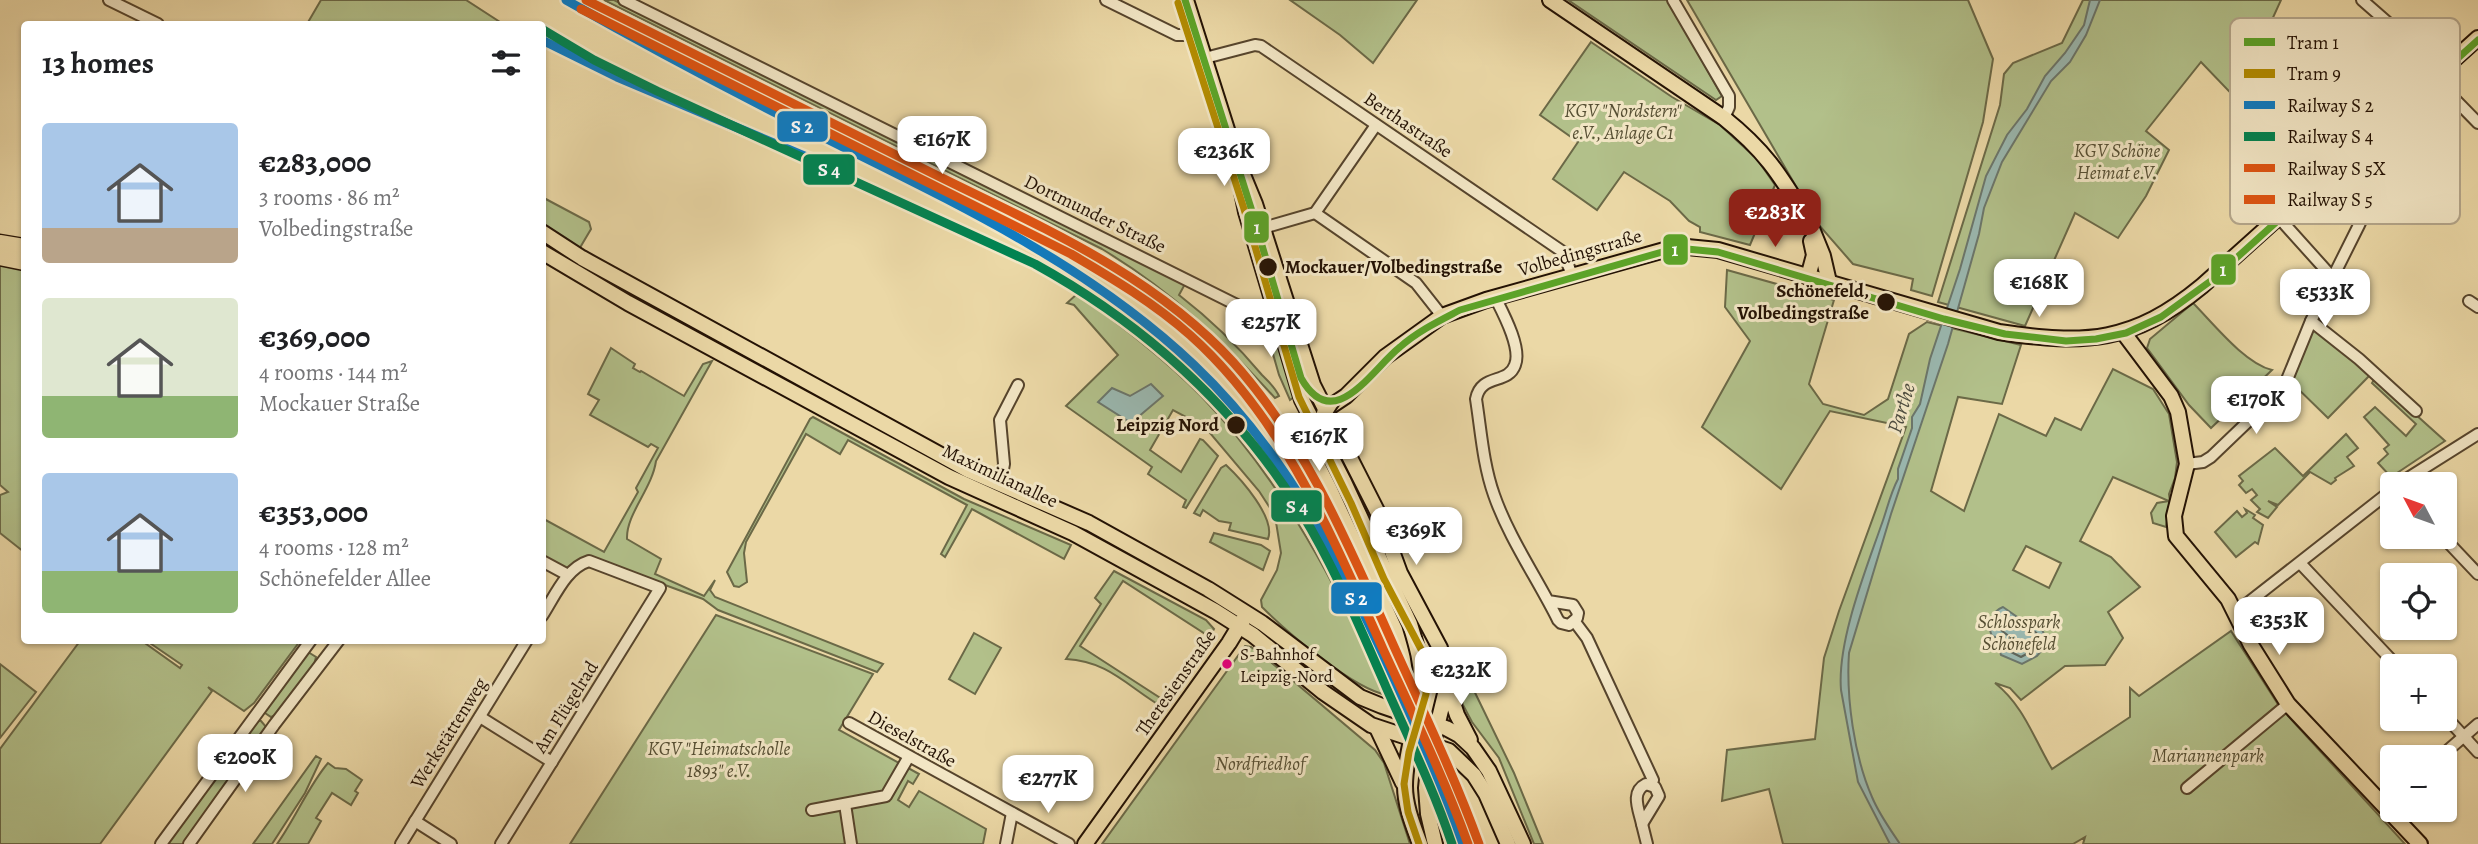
<!DOCTYPE html>
<meta charset="utf-8">
<style>
:root{--surface:#fff;--page:#f6f6f6;--text:#202124;--muted:#757577;--accent:#8f2418}
body{margin:0;font-family:Alegreya,serif;background:var(--page);color:var(--text);height:100vh;display:flex;flex-direction:column;font-size:26px;white-space:nowrap}
*{box-sizing:border-box;margin:0}
p{font-size:23px;color:var(--muted)}
.icon{flex:none;width:38px;height:38px;fill:none;stroke:currentColor;stroke-width:2;stroke-linecap:round;stroke-linejoin:round}
.map{position:relative;flex:1;overflow:hidden}
.details{position:absolute;left:21px;top:21px;width:525px;height:623px;display:flex;flex-direction:column;background:var(--surface);border-radius:7px;box-shadow:0 2px 5px #0004}
.details>*{flex:none}
.needle{width:46px;rotate:311deg}
.tools{position:absolute;left:2380px;top:472px;display:grid;gap:14px}
.tools a{display:grid;place-items:center;width:77px;height:77px;border-radius:7px;background:var(--surface);box-shadow:0 2px 5px #0004;font-size:35px}
.price{position:absolute;translate:-50% -60px;padding:0 16px;border-radius:14px;background:#fff;color:#222;font-size:23px;line-height:46px;filter:drop-shadow(0 2px 4px #0008)}
.price::after{content:'';position:absolute;left:50%;top:42px;width:21px;height:16px;margin-left:-10px;background:inherit;clip-path:polygon(0 0,100% 0,50% 100%)}
.price.on{background:var(--accent);color:#fff}
ul{padding:0;list-style:none}
li{display:flex;align-items:center;gap:21px;height:175px;padding:0 21px}
li span{display:grid;place-items:center;flex:none;width:196px;height:140px;border-radius:7px;color:#555}
li>.icon{margin-inline-start:auto}
span .icon{width:84px;height:84px;fill:#fffc;stroke-width:1}
li b{font-size:30px}
h2{display:flex;justify-content:space-between;align-items:center;height:84px;padding:0 21px;font-size:30px}
.map>svg:first-child{display:block}
</style>
<div class="map">
<svg width="2478" height="844" viewBox="0 0 2478 844">
<rect width="100%" height="100%" fill="#ebd8a6"/>
<filter id="stains"><feTurbulence type="fractalNoise" baseFrequency=".00286" numOctaves="4"/><feColorMatrix values="0 0 0 0 .2 0 0 0 0 .09 0 0 0 0 .02 0 0 0 .5 -.17"/></filter>
<radialGradient id="worn" r=".72"><stop offset=".6" stop-color="#630" stop-opacity="0"/><stop offset="1" stop-color="#630" stop-opacity=".3"/></radialGradient>
<g fill="#b2c08a" stroke="#6b6947" stroke-width="2" fill-rule="evenodd">
<path d="M321,0H466L503,24H307Z"/>
<path d="M604,0H614L1185,284L1179,295C1210,319 1237,345 1262,375C1269,382 1275,387 1279,396L1275,398C1219,337 1173,292 1102,249Z"/>
<path d="M1290,0H1417L1373,63L1340,35Z"/>
<path d="M1568,0H1668L1722,96L1716,100Z"/>
<path d="M1687,0H1968L1993,59L1983,122L1932,296L1911,290L1913,279L1853,264L1818,224Z"/>
<path d="M2083,0H2281L2260,46L2347,90L2330,110L2328,109L2321,121L2334,130L2297,162L2201,62L2146,131L2169,150L2146,196L2118,238L2075,213L2025,326L1938,302L2000,105L2004,74L2013,63L2062,43Z"/>
<path d="M1591,42L1672,97L1720,125L1757,159L1775,185L1750,245L1700,232V227L1689,221L1670,201L1624,172L1597,210L1553,179L1578,142L1540,115Z"/>
<path d="M542,197L589,222L591,229L578,251L543,227Z"/>
<path d="M543,242L797,381L795,385L610,287L543,247Z"/>
<path d="M0,263L24,266V552L0,533V495L8,492L0,485Z"/>
<path d="M1727,270L1834,300L1809,384L1823,404L1864,415L1888,399L1909,334L1927,322L2021,345L2002,404L1958,397L1931,491L1964,511L1999,414L2046,436L2055,418L2081,430L2113,369L2153,389L2169,414L2177,462L2175,478L2169,494L2170,502L2166,527L2153,523L2151,513L2157,503L2169,501L2113,477L2080,541L2111,557L2140,587L2108,612L2123,638L2105,665L2065,666L2021,700L2010,688L1995,683C2024,706 2034,739 2052,769L2130,717V688L2139,696L2231,631L2279,706L2405,844H2083L2085,837L2073,844H1783L1769,789L1722,801L1727,750L1815,739L1824,658L1839,611L1906,427L1830,411L1781,489L1702,427L1750,341L1725,307ZM2026,546L2061,563L2049,588L2013,570Z"/>
<path d="M1077,294C1120,325 1164,358 1201,396C1283,481 1338,588 1387,695C1353,689 1287,632 1262,607L1261,600L1277,570L1281,553L1276,522L1270,508L1259,491L1205,427L1173,410L1150,450L1181,472L1200,439L1203,440L1218,456L1186,508L1183,507L1186,500L1148,474L1152,467L1066,406L1118,355L1074,305L1067,303Z"/>
<path d="M2193,303C2213,323 2244,363 2272,370L2211,428L2189,405L2147,348L2150,339Z"/>
<path d="M1255,319L1270,325L1273,331L1294,397L1290,400L1279,375L1267,333Z"/>
<path d="M2312,327L2371,374L2328,418L2292,383L2294,369Z"/>
<path d="M611,348L635,364L633,368L640,372L641,371L684,396L703,364L712,361L656,461C652,489 626,514 627,539L661,559L655,574L704,596L715,580L710,590L715,597L883,664L877,672L718,610L703,599L589,557L581,559L566,569L543,556L542,518L604,552L638,492L636,488L658,448L651,444L648,447L590,415L599,400L588,394Z"/>
<path d="M2375,378L2445,441L2391,477L2378,463L2388,454L2384,449L2389,445L2364,417L2375,407L2406,436L2416,424L2372,383Z"/>
<path d="M838,408L1069,518L1162,569L1219,604L995,495L837,411Z"/>
<path d="M813,417L964,499L1071,545L1064,559L972,509L945,557L941,554L967,505L848,440L840,454L806,434L746,542L744,553L747,582L739,587L734,586L727,572L810,419Z"/>
<path d="M2346,434L2358,448L2347,457L2354,466L2335,478L2336,480L2331,484L2310,472L2278,505L2268,501L2277,507L2268,518L2257,512L2260,509L2251,500L2257,495L2252,489L2246,493L2239,485L2243,481L2239,476L2275,448L2303,476Z"/>
<path d="M1226,465C1241,479 1276,518 1268,539L1229,530L1231,523L1219,521L1203,510L1200,516L1194,513L1221,468Z"/>
<path d="M2245,509L2255,515L2253,518L2263,525L2258,544L2255,542L2236,557L2215,532L2237,511L2242,517L2247,513Z"/>
<path d="M1214,533L1261,545L1270,551L1263,570L1210,542Z"/>
<path d="M1114,571L1206,620L1214,629L1210,637L1123,581L1080,646L1168,703L1164,708C1129,688 1109,661 1066,659L1101,604L1095,598Z"/>
<path d="M716,615L873,674L839,730L919,774L913,784L908,781L898,800L909,807L919,791L986,829L983,844H570Z"/>
<path d="M974,633L1001,648L975,694L949,679Z"/>
<path d="M80,641H142L180,668L182,665L147,641H300L254,703L244,711L208,687L212,691L100,844H0V749Z"/>
<path d="M1245,646L1251,647L1266,658L1375,750L1384,763L1410,844H1102Z"/>
<path d="M308,652L316,657L314,665L278,714L271,717L265,713V706L304,654Z"/>
<path d="M0,664L36,692L0,738Z"/>
<path d="M1464,670L1514,773L1543,844H1534L1499,758L1472,722L1463,705L1457,673Z"/>
<path d="M256,720L261,721L267,728L186,844H163Z"/>
<path d="M316,756L321,759L305,793L272,844H253Z"/>
<path d="M328,763L335,768L346,769L362,780L355,791L358,793L351,805L332,793L316,818L321,821L308,844H277C295,819 309,785 328,763Z"/>
</g>
<g fill="#9ab8b0" stroke="#6b766b" stroke-width="2">
<path d="M2090,0H2100L2086,35L2070,62L2051,81L2002,162L1984,208L1979,234L1948,344L1891,514L1849,653C1846,697 1854,756 1872,797C1879,814 1890,829 1900,844H1890L1858,782L1841,690C1837,642 1865,572 1881,526C1887,510 1890,494 1898,479V469L1912,428V417L1920,404L1930,359L1960,269L1986,176L2007,135L2027,109L2045,76L2065,53L2084,25Z"/>
<path d="M1151,384L1163,396L1131,423L1098,402L1112,388L1130,396Z"/>
<path d="M2003,607L2023,621L2040,625L2048,643L2037,656L2022,664L2001,655L1999,649L2004,640L1992,636C1987,626 1992,611 2003,607Z"/>
</g>
<g fill="none" stroke-linecap="round" stroke-linejoin="round">
<path stroke="#5f655a" stroke-width="2" d="M2004,616C2009,619 2014,624 2019,626C2030,631 2039,628 2040,643L2032,651L2021,657L2009,651L2010,637L1997,627L1999,620Z"/>
<g stroke="#56442c" stroke-width="14">
<g id="minor">
<path d="M109,0L158,24"/>
<path d="M624,0L1253,313L1269,316L1281,313"/>
<path d="M1106,0L1177,35H1197"/>
<path d="M1673,0L1729,96V107L1724,118"/>
<path d="M2362,0L2442,70"/>
<path d="M1205,58L1255,45L1261,46L1563,252L1572,275"/>
<path d="M2434,78L2478,123"/>
<path d="M2383,171L2405,185L2426,208"/>
<path d="M1315,213L1416,283L1442,316"/>
<path d="M2279,218L2333,278"/>
<path d="M1263,228L1315,213L1376,125"/>
<path d="M1495,297C1503,313 1522,348 1515,365C1508,385 1481,373 1476,399C1481,431 1483,464 1494,495C1509,538 1537,578 1558,620L1561,623L1569,625L1577,618L1578,613L1573,605L1548,601"/>
<path d="M2469,301L2478,307"/>
<path d="M2311,321L2359,359L2416,411"/>
<path d="M2187,464L2203,462L2211,457L2284,387L2311,321L2359,225L2397,142L2396,133L2388,120"/>
<path d="M1000,485L1004,464L1000,420L1018,385"/>
<path d="M2397,485L2478,434"/>
<path d="M2443,537L2478,574"/>
<path d="M542,561L568,575"/>
<path d="M2300,563L2398,667"/>
<path d="M2235,613L2392,490"/>
<path d="M1575,622L1587,638L1653,780L1651,785"/>
<path d="M2445,716L2478,752"/>
<path d="M480,717L552,762"/>
<path d="M849,723L1069,844"/>
<path d="M2439,758L2478,724"/>
<path d="M1646,784L1655,787L1659,796L1642,824C1639,810 1630,792 1646,784Z"/>
<path d="M2187,788L2288,704"/>
<path d="M845,804L851,844"/>
<path d="M812,810L886,796L908,758"/>
<path d="M415,821L451,844"/>
<path d="M1642,824L1647,844"/>
<path d="M161,844L311,640"/>
<path d="M189,844L274,725L339,640"/>
<path d="M401,844L527,640"/>
<path d="M501,844L660,588L589,561C566,568 555,596 542,616"/>
<path d="M1006,844L1012,813"/>
</g>
</g>
<g stroke="#241204" stroke-width="18">
<g id="major">
<path d="M1186,0L1236,158L1255,204L1313,385L1378,513L1400,573L1440,648L1445,670V694L1429,759L1426,788L1428,814L1435,844"/>
<path d="M1550,0L1724,118C1764,150 1779,173 1805,216L1808,219L1823,256L1829,282L1833,284"/>
<path d="M1241,187L1246,212L1302,400L1344,482L1410,624C1416,644 1422,663 1421,683C1419,718 1405,751 1405,786C1405,806 1413,825 1420,844"/>
<path d="M542,232L582,258L968,470L1089,523L1208,589L1262,623L1360,697L1382,706L1446,728L1459,735L1473,748L1489,771L1523,844"/>
<path d="M542,252L628,303L949,477L1073,533L1215,611L1253,635L1323,692L1371,725L1449,751L1474,775L1486,794L1508,844"/>
<path d="M1808,277L1814,255L1811,241"/>
<path d="M2123,332L2171,396L2178,412L2187,464L2174,516L2176,536L2228,599L2251,645L2288,704L2420,844"/>
<path d="M1318,432L1325,410L1346,396L1385,357L1442,316L1486,300L1668,249L1687,247L1718,250L1999,332C2086,345 2133,343 2202,286L2478,38"/>
<path d="M1448,688L1457,715L1470,740"/>
<path d="M1377,728L1403,783"/>
<path d="M1085,844L1229,643L1243,620"/>
</g>
</g>
<g stroke="#241204" stroke-width="19">
<g id="highway">
<path d="M0,243L24,247"/>
<path d="M0,257L24,262"/>
</g>
</g>
<use href="#minor" stroke="#f2e6c5" stroke-width="10"/>
<use href="#major" stroke="#ebd8a6" stroke-width="14"/>
<use href="#highway" stroke="#ebd8a6" stroke-width="16"/>
<path stroke="#241204" stroke-width="2" d="M1331,449C1324,419 1334,411 1352,389"/>
<g stroke="#f2e6c5" stroke-width="14">
<g id="rail-1">
<path d="M566,0C656,51 747,99 839,145C964,207 1092,268 1194,365C1288,454 1344,567 1396,683C1420,736 1444,789 1463,844"/>
<path d="M542,40L617,77L847,174"/>
</g>
</g>
<g stroke="#f2e6c5" stroke-width="14">
<path id="rail-2" d="M542,29L594,60L657,91L1035,264C1149,327 1245,415 1311,529C1340,580 1363,634 1386,687C1409,739 1434,790 1452,844"/>
</g>
<g stroke="#f2e6c5" stroke-width="14">
<path id="rail-3" d="M586,0C700,57 814,114 928,171C1034,224 1151,272 1233,362C1306,443 1348,544 1392,642C1422,709 1454,775 1479,844"/>
</g>
<g stroke="#f2e6c5" stroke-width="14">
<path id="rail-4" d="M581,9L1071,254C1112,278 1154,303 1190,335C1284,419 1332,536 1383,649C1413,714 1444,777 1468,844"/>
</g>
<use href="#rail-1" stroke="#107bc0" stroke-width="9"/>
<use href="#rail-2" stroke="#028351" stroke-width="9"/>
<use href="#rail-3" stroke="#dd5413" stroke-width="9"/>
<use href="#rail-4" stroke="#dd5413" stroke-width="9"/>
<g stroke="#f2e6c5" stroke-width="12">
<path id="tram-1" d="M1185,0L1251,208L1301,378C1334,436 1371,370 1400,347C1418,331 1439,321 1460,310L1669,250L1687,249L1718,252L1944,319L2005,334L2066,341L2096,339L2126,333L2161,317L2212,280L2478,40"/>
</g>
<g stroke="#f2e6c5" stroke-width="12">
<path id="tram-2" d="M1178,3L1244,209L1299,397L1351,503L1384,579L1423,653L1426,674V694L1409,752L1404,784L1408,812L1419,844"/>
</g>
<use href="#tram-1" stroke="#5ca328" stroke-width="7"/>
<use href="#tram-2" stroke="#b28b01" stroke-width="7"/>
</g>
<g fill="#241204" stroke="#f2e6c5" stroke-width="2.5">
<circle cx="1268" cy="267" r="10"/>
<circle cx="1886" cy="302" r="10"/>
<circle cx="1236" cy="425" r="10"/>
</g>
<circle fill="#e5007d" stroke="#f2e6c5" stroke-width="2.5" cx="1227" cy="664" r="6"/>
<g text-anchor="middle" dominant-baseline="central" stroke-width="6" stroke-linejoin="round" paint-order="stroke">
<g font-size="17" fill="#241204" stroke="#f2e6c5" text-anchor="start">
<text x="1240" y="654">S-Bahnhof<tspan x="1240" dy="22">Leipzig-Nord</tspan></text>
</g>
<g font-size="19" font-style="italic" fill="#564f33" stroke="#f2e6c5">
<text x="1623" y="111">KGV "Nordstern"<tspan x="1623" dy="22">e.V., Anlage C1</tspan></text>
<text x="2117" y="151">KGV Schöne<tspan x="2117" dy="22">Heimat e.V.</tspan></text>
<text x="2019" y="622">Schlosspark<tspan x="2019" dy="22">Schönefeld</tspan></text>
<text x="719" y="749">KGV "Heimatscholle<tspan x="719" dy="22">1893" e.V.</tspan></text>
<text x="2208" y="756">Mariannenpark</text>
<text x="1260" y="764">Nordfriedhof</text>
</g>
<g font-size="19" fill="#241204" stroke="#f2e6c5">
<text transform="translate(1408 125) rotate(34)">Berthastraße</text>
<text transform="translate(1095 214) rotate(26)">Dortmunder Straße</text>
<text transform="translate(1580 253) rotate(-16)">Volbedingstraße</text>
<text transform="translate(1000 476) rotate(25)">Maximilianallee</text>
<text transform="translate(1176 683) rotate(-55)">Theresienstraße</text>
<text transform="translate(566 707) rotate(-58)">Am Flügelrad</text>
<text transform="translate(449 733) rotate(-58)">Werkstättenweg</text>
<text transform="translate(912 739) rotate(29)">Dieselstraße</text>
</g>
<g font-size="19" font-weight="bold" fill="#241204" stroke="#f2e6c5" text-anchor="end">
<text x="1285" y="267" text-anchor="start">Mockauer/Volbedingstraße</text>
<text x="1869" y="291">Schönefeld,<tspan x="1869" dy="22">Volbedingstraße</tspan></text>
<text x="1219" y="425">Leipzig Nord</text>
</g>
<g font-size="21" font-style="italic" fill="#4d4c40" stroke="#f2e6c5">
<text transform="translate(1901 408) rotate(-73)">Parthe</text>
</g>
</g>
<rect x="2230" y="18" width="230" height="206" rx="10" fill="#f2e6c5" stroke="#b4a68b" stroke-width="2"/>
<rect x="2244" y="38" width="31" height="8" fill="#5ca328"/>
<rect x="2244" y="69" width="31" height="9" fill="#b28b01"/>
<rect x="2244" y="101" width="31" height="8" fill="#107bc0"/>
<rect x="2244" y="132" width="31" height="9" fill="#028351"/>
<rect x="2244" y="164" width="31" height="8" fill="#dd5413"/>
<rect x="2244" y="195" width="31" height="9" fill="#dd5413"/>
<g font-size="19" fill="#241204">
<text x="2287" y="49">Tram 1</text>
<text x="2287" y="80">Tram 9</text>
<text x="2287" y="112">Railway S 2</text>
<text x="2287" y="143">Railway S 4</text>
<text x="2287" y="175">Railway S 5X</text>
<text x="2287" y="206">Railway S 5</text>
</g>
<g stroke="#f2e6c5" stroke-width="2.5">
<rect x="776" y="110" width="53" height="33" rx="7" fill="#107bc0"/>
<rect x="802" y="153" width="54" height="33" rx="7" fill="#028351"/>
<rect x="1243" y="210" width="27" height="34" rx="7" fill="#5ca328"/>
<rect x="1662" y="233" width="27" height="33" rx="7" fill="#5ca328"/>
<rect x="2210" y="253" width="27" height="33" rx="7" fill="#5ca328"/>
<rect x="1270" y="489" width="53" height="34" rx="7" fill="#028351"/>
<rect x="1330" y="581" width="53" height="34" rx="7" fill="#107bc0"/>
</g>
<g font-size="19" text-anchor="middle" font-weight="bold" fill="#fff">
<text x="802" y="133">S 2</text>
<text x="829" y="176">S 4</text>
<text x="1257" y="234">1</text>
<text x="1675" y="256">1</text>
<text x="2223" y="276">1</text>
<text x="1297" y="513">S 4</text>
<text x="1356" y="605">S 2</text>
</g>
<rect width="100%" height="100%" filter="url(#stains)"/>
<rect width="100%" height="100%" fill="url(#worn)"/>
</svg>
<div class="tools">
<a><svg class="needle" viewBox="-14 -14 28 28"><path d="M0-13l5 13h-10z" fill="#e53935"/><path d="M0 13l5-13h-10z" fill="#757577"/></svg></a>
<a><svg class="icon" aria-label="locate" viewBox="0 0 24 24"><circle cx="12" cy="12" r="6"/><path d="M12 2v4M12 18v4M2 12h4M18 12h4"/></svg></a>
<a>+</a>
<a>−</a>
</div>
<b class="price" style="left:942px;top:176px">€167K</b>
<b class="price" style="left:1224px;top:188px">€236K</b>
<b class="price on" style="left:1775px;top:249px">€283K</b>
<b class="price" style="left:2039px;top:319px">€168K</b>
<b class="price" style="left:2325px;top:329px">€533K</b>
<b class="price" style="left:1271px;top:359px">€257K</b>
<b class="price" style="left:2256px;top:436px">€170K</b>
<b class="price" style="left:1319px;top:473px">€167K</b>
<b class="price" style="left:1416px;top:567px">€369K</b>
<b class="price" style="left:2279px;top:657px">€353K</b>
<b class="price" style="left:1461px;top:707px">€232K</b>
<b class="price" style="left:245px;top:794px">€200K</b>
<b class="price" style="left:1048px;top:815px">€277K</b>
<section class="details">
<h2>13 homes<svg class="icon" aria-label="filters" viewBox="0 0 24 24"><path d="M4 7h16M4 17h16"/><circle cx="9" cy="7" r="2"/><circle cx="15" cy="17" r="2"/></svg></h2>
<ul>
<li><span style="background:linear-gradient(#a9c7e8 75%,#b9a48a 0)"><svg class="icon" aria-label="home" viewBox="0 0 24 24"><path d="M3 11l9-7 9 7M6 9v11h12V9"/></svg></span><div><b>€283,000</b><p>3 rooms · 86 m²</p><p>Volbedingstraße</p></div></li>
<li><span style="background:linear-gradient(#dfe7d0 70%,#8fb573 0)"><svg class="icon" aria-label="home" viewBox="0 0 24 24"><path d="M3 11l9-7 9 7M6 9v11h12V9"/></svg></span><div><b>€369,000</b><p>4 rooms · 144 m²</p><p>Mockauer Straße</p></div></li>
<li><span style="background:linear-gradient(#a9c7e8 70%,#8fb573 0)"><svg class="icon" aria-label="home" viewBox="0 0 24 24"><path d="M3 11l9-7 9 7M6 9v11h12V9"/></svg></span><div><b>€353,000</b><p>4 rooms · 128 m²</p><p>Schönefelder Allee</p></div></li>
</ul>
</section>
</div>
